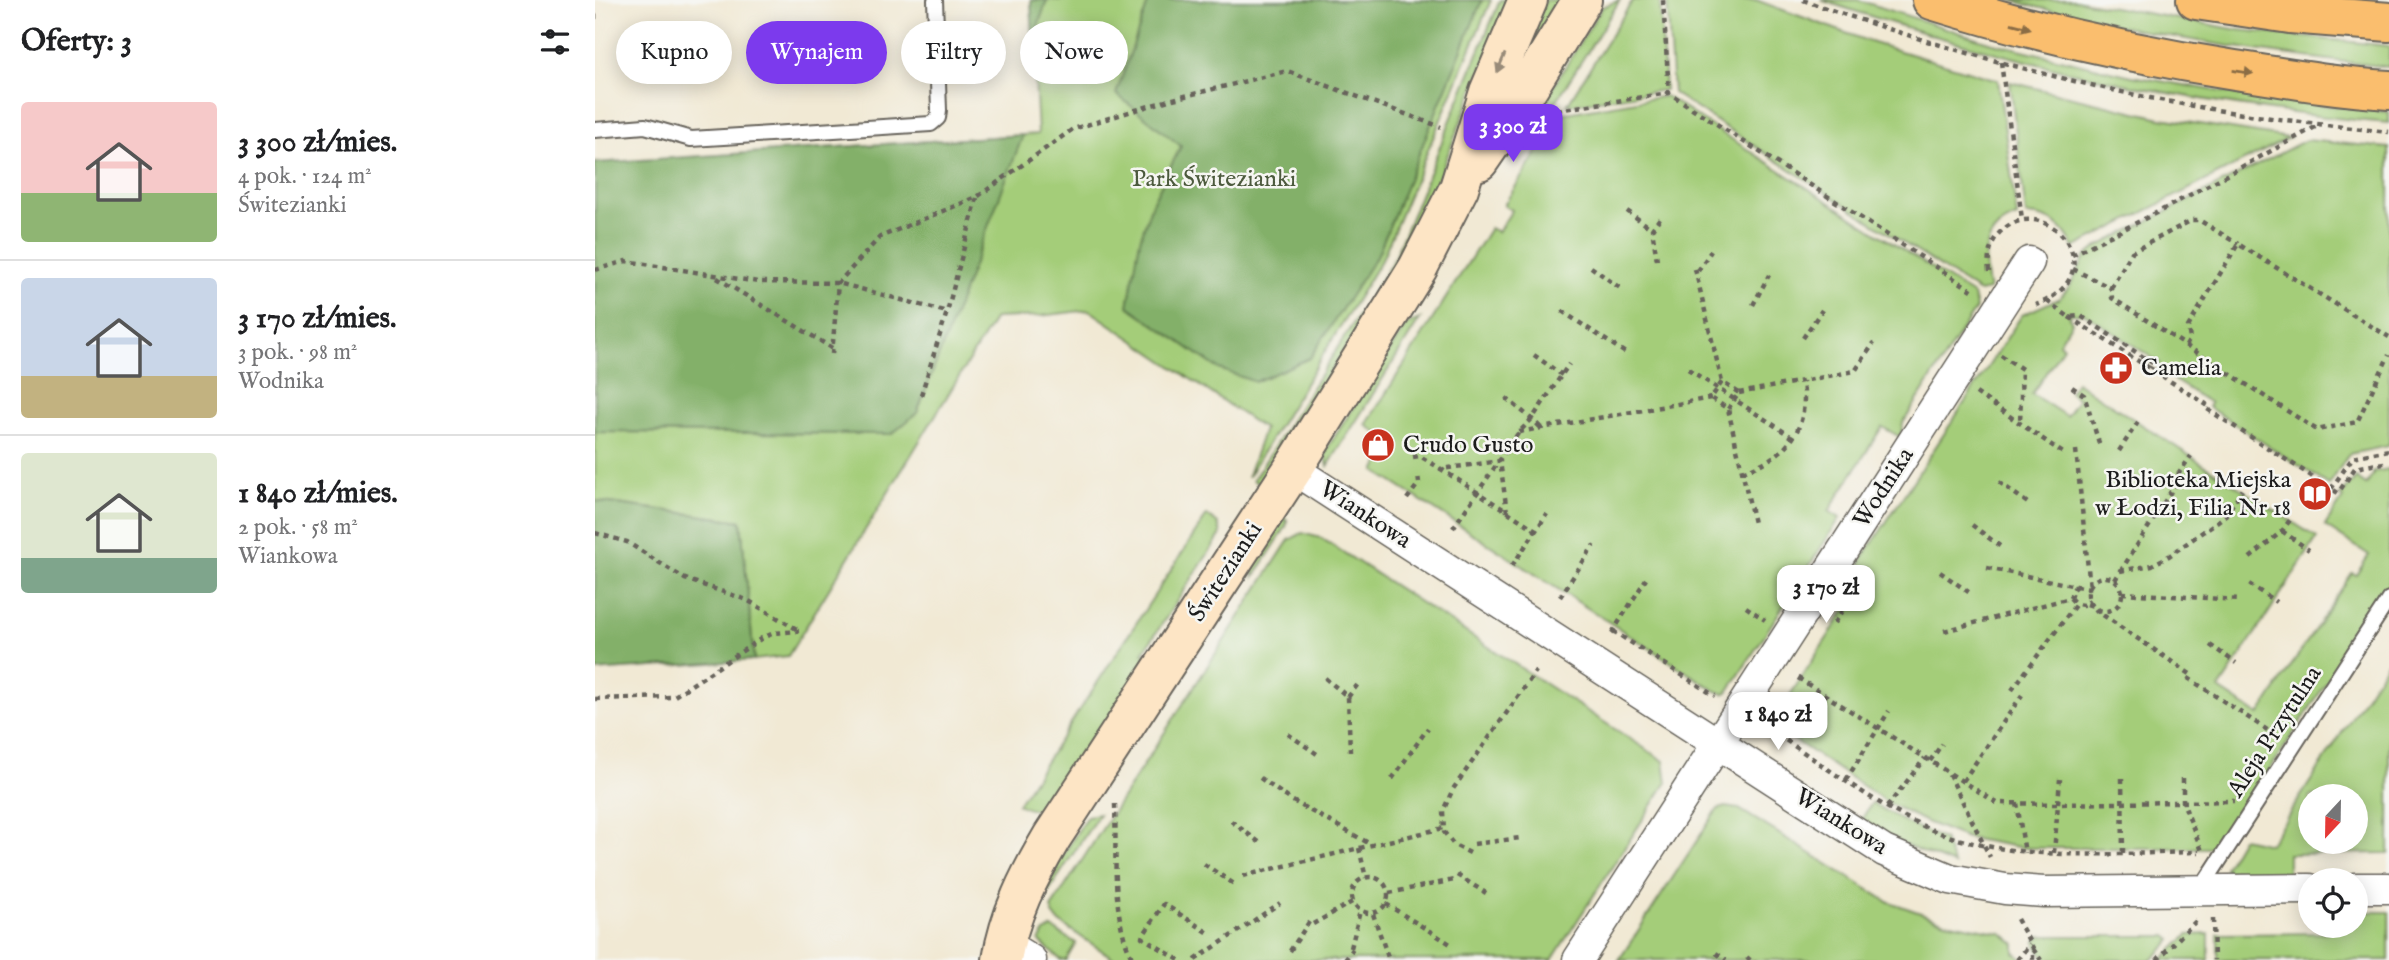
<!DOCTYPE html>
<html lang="pl">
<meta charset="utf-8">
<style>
:root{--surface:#fff;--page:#f2f2f2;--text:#202124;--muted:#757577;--line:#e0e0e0;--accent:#7c3aed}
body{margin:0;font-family:"IM FELL English",serif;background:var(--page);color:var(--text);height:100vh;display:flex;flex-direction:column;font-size:26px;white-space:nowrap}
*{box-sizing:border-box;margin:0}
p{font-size:23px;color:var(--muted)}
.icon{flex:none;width:38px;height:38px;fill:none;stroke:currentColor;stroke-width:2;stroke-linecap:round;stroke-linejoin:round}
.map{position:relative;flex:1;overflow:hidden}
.sheet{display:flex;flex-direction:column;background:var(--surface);width:595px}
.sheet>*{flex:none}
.top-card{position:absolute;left:21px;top:21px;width:665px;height:63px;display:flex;gap:14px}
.needle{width:46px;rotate:202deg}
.buttons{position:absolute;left:1703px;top:784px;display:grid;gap:14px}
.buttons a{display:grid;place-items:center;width:70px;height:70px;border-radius:50%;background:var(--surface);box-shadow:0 4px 18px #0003;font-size:35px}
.price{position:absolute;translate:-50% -60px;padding:0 16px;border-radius:14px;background:#fff;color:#222;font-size:23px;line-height:46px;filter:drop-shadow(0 2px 4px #0008)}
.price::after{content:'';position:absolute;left:50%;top:42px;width:21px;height:16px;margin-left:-10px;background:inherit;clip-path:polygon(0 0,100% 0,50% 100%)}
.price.active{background:var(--accent);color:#fff}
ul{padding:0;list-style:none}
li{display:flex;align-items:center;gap:21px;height:175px;padding:0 21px}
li+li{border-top:2px solid var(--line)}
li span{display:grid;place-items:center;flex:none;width:196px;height:140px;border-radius:7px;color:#555}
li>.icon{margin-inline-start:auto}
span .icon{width:84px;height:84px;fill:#fffc;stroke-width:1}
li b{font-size:30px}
h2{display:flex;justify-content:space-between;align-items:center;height:84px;padding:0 21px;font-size:30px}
.tag{padding:0 24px;border-radius:32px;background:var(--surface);box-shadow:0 4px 18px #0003;font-size:24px;line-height:63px}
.tag.active{background:var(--accent);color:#fff}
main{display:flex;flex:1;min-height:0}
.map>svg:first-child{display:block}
</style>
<main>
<section class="sheet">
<h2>Oferty: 3<svg class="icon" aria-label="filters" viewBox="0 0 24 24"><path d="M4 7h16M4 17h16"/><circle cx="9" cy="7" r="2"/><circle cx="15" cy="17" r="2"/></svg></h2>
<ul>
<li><span style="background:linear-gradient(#f6c9c9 65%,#8fb573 0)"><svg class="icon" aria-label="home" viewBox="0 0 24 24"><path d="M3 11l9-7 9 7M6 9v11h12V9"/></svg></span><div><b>3 300 zł/mies.</b><p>4 pok. · 124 m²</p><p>Świtezianki</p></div></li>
<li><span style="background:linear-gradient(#c9d6e8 70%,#c2b280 0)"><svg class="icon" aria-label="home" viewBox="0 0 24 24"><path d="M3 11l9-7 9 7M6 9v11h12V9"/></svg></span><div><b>3 170 zł/mies.</b><p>3 pok. · 98 m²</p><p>Wodnika</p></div></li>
<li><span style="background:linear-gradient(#dfe7d0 75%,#7fa58c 0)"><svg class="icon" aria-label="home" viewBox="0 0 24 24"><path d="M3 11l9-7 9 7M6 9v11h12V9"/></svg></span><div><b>1 840 zł/mies.</b><p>2 pok. · 58 m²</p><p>Wiankowa</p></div></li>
</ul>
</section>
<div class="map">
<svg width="1794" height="960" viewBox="0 0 1794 960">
<rect width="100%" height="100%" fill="#f6f6f2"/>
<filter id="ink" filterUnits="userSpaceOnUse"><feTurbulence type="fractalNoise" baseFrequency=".0143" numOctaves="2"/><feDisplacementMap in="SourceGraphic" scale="14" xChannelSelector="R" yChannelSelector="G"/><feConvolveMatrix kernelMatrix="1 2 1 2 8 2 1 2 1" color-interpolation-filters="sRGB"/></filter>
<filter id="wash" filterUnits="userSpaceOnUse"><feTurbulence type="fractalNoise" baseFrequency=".00686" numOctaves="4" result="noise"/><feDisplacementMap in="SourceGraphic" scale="28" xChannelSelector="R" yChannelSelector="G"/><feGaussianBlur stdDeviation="1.57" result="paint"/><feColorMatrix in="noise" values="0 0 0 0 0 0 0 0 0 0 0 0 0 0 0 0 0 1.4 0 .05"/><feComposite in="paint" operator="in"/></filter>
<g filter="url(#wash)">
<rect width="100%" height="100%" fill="#f1e9d4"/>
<g fill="#a4cd79" stroke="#60744a" stroke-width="2" fill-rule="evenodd">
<path d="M436,0H896L788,257L652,478L669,429L494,310L445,316L400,318L193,656L159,660L146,521L0,501V432L297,434L198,150L443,134Z"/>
<path d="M905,0H917L886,71L821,235L665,485L658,480L798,261Z"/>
<path d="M950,0H965L912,97Z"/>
<path d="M1025,0L1018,11L945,127L940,116L1007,7Z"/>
<path d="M1038,0H1065L1070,90L972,105Z"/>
<path d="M1072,0H1161L1278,43L1403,80L1422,217C1386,229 1387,259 1394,290L1384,292L1078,93Z"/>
<path d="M1226,0H1263L1394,42L1537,76L1662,98L1794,112V123C1600,108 1410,62 1226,0Z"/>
<path d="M1415,0H1480L1644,30L1794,46V67C1666,53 1539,34 1415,0Z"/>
<path d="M1415,82L1566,118L1694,138L1479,248C1469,226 1456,216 1431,215Z"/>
<path d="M1070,96L1378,295L1381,308L1308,423L1305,437L1287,427L1234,511L1245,518L1133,692L1129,694L1121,691L780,471L796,442L771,425L895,228L903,232L917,210L909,205L966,114Z"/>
<path d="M1711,140L1794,148V446L1754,454L1734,485L1613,407L1615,403L1562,369L1565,363L1489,313L1476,314L1474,317L1477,322L1464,343L1468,347L1437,394L1471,416L1483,399L1474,392L1481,382L1722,538L1624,689L1664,715L1757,573L1761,575L1774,555L1730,526L1748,498L1745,496L1761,478L1771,485L1778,475V472L1794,469V586L1624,848H1429L1372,838L1331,822L1295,804L1183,729L1180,725L1181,717L1254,604L1265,600L1274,588L1262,580L1267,559L1427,315L1465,298L1475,286L1490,257L1502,247Z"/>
<path d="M825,319L733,466L730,455L733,447L811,325Z"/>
<path d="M612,515L623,524L626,534L548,653L554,658L458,805C444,810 436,812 423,804Z"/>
<path d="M688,516L692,521L691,527L659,577L656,565Z"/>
<path d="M707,533L726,538L1069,761L1072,782L957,960H521L464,922L458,914L456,908L460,902L694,540Z"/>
<path d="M1794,660V853L1693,854V876L1633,875L1630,867L1647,838L1675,844ZM1715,796H1760V842H1715Z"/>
<path d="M1277,803L1314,824L1348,839L1359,865L1307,844L1266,820Z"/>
<path d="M1130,807L1144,809L1292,901L1351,922L1407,933L1420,944V953L1428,959L1433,960H1024L1118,816L1123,809Z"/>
<path d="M504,814L437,917L443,896L492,816Z"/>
<path d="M1761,912H1794V960H1623V934L1732,933L1735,926H1760Z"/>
<path d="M457,928L481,943L471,960H466L444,941L450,932Z"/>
<path d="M1614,934V960H1567L1593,935Z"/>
<path d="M1446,936H1572L1577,940L1557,960H1451L1441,946V941Z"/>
</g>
<g fill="#83b069" stroke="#506642" stroke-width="2">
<path d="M436,0H452L438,41Z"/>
<path d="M554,0H887L783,254L715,358L660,382L624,369L533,306L545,240L557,203L586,146L521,94Z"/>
<path d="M428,135L322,413L297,434L0,432V163Z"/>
<path d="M0,501L146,521L159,660L0,671Z"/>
</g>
</g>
<g filter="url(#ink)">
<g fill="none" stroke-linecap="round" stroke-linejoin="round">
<g stroke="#67645c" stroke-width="18">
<g id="lane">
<path d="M0,130L50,126L96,139L336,124L343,118L344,110L340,0"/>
<path d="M1605,890L1794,599"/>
</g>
</g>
<g stroke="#67645c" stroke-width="33">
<g id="street">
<path d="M698,469L1289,851L1355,879L1410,889L1449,892L1715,889"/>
<path d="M1760,888H1794"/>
<path d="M410,944L436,960"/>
<path d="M983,960L1434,262"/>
</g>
</g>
<g stroke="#67645c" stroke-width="42">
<g id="secondary">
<path d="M884,161L922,106L987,0"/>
<path d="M407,960C414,915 434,876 457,837L698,469L823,268L864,188L894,92L933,0"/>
</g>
</g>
<g stroke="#67645c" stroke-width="42">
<g id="primary">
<path d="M1337,0C1436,31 1537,54 1640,70C1691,78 1743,87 1794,90"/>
<path d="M1601,0L1695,14L1794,22"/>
</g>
</g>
<g stroke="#67645c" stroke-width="4.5" stroke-dasharray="5 5" stroke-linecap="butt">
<path d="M1068,0L1074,93"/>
<path d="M1208,0C1314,38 1425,70 1536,94C1620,112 1708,123 1794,132"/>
<path d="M0,14V19"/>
<path d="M1406,62L1427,219"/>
<path d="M962,110L1074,93L1380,292"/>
<path d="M1032,211L1057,229"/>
<path d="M1477,255L1567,210L1724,125"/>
<path d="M1062,260L1057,229L1065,218"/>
<path d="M996,267L1025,288"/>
<path d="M1100,269L1127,382"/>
<path d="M1478,269L1516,288L1517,298L1722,430L1762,422L1794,355"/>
<path d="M0,270L31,261L163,282L243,283L352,312"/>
<path d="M1103,271L1116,251"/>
<path d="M1394,272C1392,254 1396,238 1410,228C1455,194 1521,274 1441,305"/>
<path d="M122,278L237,348"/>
<path d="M1516,288L1537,252L1597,220H1604L1643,244"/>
<path d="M1452,301L1474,317L1486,316L1559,364L1556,369"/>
<path d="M1158,305L1174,275"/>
<path d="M967,311L1032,354"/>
<path d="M1474,317L1611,404L1609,407L1743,493L1760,468L1794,462"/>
<path d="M1208,338L1227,310"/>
<path d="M1591,346L1595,339L1593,327L1643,244L1794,337"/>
<path d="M237,354L243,283L285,237L382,197L478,129L574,100L692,71L846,127"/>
<path d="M939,355L967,375"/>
<path d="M1406,355L1427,369L1425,422"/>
<path d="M1093,369L1197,437"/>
<path d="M1477,387L1489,395L1505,446"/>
<path d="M1144,393L1260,371L1279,343"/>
<path d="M1381,393L1471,455"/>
<path d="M326,395L352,312L382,198"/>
<path d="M911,398L937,419L946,428"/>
<path d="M1133,409L1144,393L1127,382L1116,398L1133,409L1159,523"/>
<path d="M924,432L1116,398"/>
<path d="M1481,450L1495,588"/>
<path d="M1524,451L1543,422"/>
<path d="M818,457L825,456L846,469"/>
<path d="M1147,472C1193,455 1214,432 1208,381"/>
<path d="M1404,482L1434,504"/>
<path d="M1577,483L1596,456"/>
<path d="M1736,489L1758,457L1794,450"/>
<path d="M812,499L824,483L823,474"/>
<path d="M912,512L905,461L846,469L941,530"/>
<path d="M1377,525L1406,547"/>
<path d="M858,528L924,432L937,419L974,364"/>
<path d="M1687,531L1714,550"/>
<path d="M0,533L32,542L90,579L152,600L205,631"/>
<path d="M1655,558L1687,531L1695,520"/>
<path d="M917,566L952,514"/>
<path d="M1392,568L1481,586L1478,589L1475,598"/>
<path d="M1525,571L1557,565L1574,556L1630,516L1647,490"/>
<path d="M1345,572L1375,593"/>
<circle cx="1510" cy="594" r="17"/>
<path d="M1520,580L1580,485"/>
<path d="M1654,584L1681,602"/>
<path d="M1481,586L1494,588V591"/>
<path d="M1527,593L1644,600"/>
<path d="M965,597L999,545"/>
<path d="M1492,604L1498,606L1502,611L1595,674"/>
<path d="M1151,607L1170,620"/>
<path d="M1239,623L1261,589"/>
<path d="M1018,631L1120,696"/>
<path d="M1349,631L1475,598L1481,604"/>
<path d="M1017,633L1051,579"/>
<path d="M1615,645L1641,663"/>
<path d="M730,678L753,697L755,752"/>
<path d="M1203,678L1402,803L1464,804L1639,801"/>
<path d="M1593,678L1683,737"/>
<path d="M1417,690L1481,604L1488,605L1495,600"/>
<path d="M753,697L764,683"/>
<path d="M0,699L78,697L167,638L179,633L204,631"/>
<path d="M1165,726L1177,731C1229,765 1287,811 1345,833C1425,863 1519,853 1604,852"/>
<path d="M693,734L725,756"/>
<path d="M1335,761L1347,744"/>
<path d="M1354,774L1395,857"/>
<path d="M665,778L696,800L777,845"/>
<path d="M1527,778L1528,853"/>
<path d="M1588,778V802L1607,851"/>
<path d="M797,779L833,728"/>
<path d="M1251,780L1294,711"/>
<path d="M1368,781L1427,695"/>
<path d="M1422,803L1430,853"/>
<path d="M520,804C522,854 515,914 538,960"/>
<path d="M1292,807L1330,758"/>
<path d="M636,821L668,845"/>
<path d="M879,844L925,838"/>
<path d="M764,848L771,878"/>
<path d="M875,853L859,845L849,832L848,811L858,789L941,671"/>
<path d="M1459,853L1465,779"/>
<path d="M609,864L642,886"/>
<path d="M862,875L891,893"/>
<path d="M648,876L848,828"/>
<circle cx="775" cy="895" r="18"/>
<path d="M794,893L859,880"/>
<path d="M791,904L857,945"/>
<path d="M778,914L794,960"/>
<path d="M1422,919L1438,948V960"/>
<path d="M1618,919L1619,960"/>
<path d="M718,924L757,902"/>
<path d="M756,948L765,911"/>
<path d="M1438,949L1446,960"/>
<path d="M695,951L714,922"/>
<path d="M1121,953L1131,960"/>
<path d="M584,960L547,937L569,904L614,933"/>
<path d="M600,960L685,903"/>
<path d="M750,960L758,949"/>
<path d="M1152,960L1155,957"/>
<path d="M1422,960L1435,944"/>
<path d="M1562,960L1603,919"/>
</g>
<use href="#lane" stroke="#fff" stroke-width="14"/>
<use href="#street" stroke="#fff" stroke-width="30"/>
<use href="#secondary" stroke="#fde5c5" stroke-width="38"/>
<use href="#primary" stroke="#fabe6e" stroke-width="38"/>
</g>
<defs><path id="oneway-solid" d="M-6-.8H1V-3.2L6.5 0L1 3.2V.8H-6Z" transform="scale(1.75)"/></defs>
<g fill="#8b6d45">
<use href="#oneway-solid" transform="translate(1426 26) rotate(15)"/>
<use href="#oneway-solid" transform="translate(1648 72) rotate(9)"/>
</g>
<use fill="#988b79" href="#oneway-solid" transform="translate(906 63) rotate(113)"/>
</g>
<defs>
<g id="pharmacy-disc" transform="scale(1.75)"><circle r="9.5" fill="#c8321e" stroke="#f6f6f2"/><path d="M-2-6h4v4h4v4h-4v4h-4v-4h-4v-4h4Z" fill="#fff"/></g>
<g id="shop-disc" transform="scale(1.75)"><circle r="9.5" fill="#c8321e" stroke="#f6f6f2"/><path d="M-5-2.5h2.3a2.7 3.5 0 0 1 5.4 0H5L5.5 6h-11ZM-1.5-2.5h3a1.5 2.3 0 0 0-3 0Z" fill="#fff"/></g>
<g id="library-disc" transform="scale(1.75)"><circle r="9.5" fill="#c8321e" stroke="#f6f6f2"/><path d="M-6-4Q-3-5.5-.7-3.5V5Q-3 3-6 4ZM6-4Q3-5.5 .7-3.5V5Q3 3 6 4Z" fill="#fff"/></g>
</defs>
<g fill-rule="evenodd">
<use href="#pharmacy-disc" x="1521" y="368"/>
<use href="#shop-disc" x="783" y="445"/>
<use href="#library-disc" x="1720" y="494"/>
</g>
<g text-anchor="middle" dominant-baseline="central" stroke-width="5" stroke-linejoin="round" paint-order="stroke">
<g font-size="24" fill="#4c5a3d" stroke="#f6f6f2">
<text x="619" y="179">Park Świtezianki</text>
</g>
<g font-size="24" fill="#1c1c1c" stroke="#f6f6f2" text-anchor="start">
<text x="1546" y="368">Camelia</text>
<text x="808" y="445">Crudo Gusto</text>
<text x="1696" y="480" text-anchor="end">Biblioteka Miejska<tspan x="1696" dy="28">w Łodzi, Filia Nr 18</tspan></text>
</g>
<g font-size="24" fill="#1c1c1c" stroke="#f6f6f2">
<text transform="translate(1289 488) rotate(-57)">Wodnika</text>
<text transform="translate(770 515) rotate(33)">Wiankowa</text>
<text transform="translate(631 572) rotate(-57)">Świtezianki</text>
<text transform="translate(1680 732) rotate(-57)">Aleja Przytulna</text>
<text transform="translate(1246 822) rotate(32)">Wiankowa</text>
</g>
</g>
</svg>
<div class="buttons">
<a><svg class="needle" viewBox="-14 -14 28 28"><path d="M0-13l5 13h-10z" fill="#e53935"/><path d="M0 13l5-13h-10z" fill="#757577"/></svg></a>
<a><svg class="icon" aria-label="locate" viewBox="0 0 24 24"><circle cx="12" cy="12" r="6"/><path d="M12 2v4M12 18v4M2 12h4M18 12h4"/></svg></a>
</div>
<b class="price active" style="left:918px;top:164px">3 300 zł</b>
<b class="price" style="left:1231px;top:625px">3 170 zł</b>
<b class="price" style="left:1183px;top:752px">1 840 zł</b>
<div class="top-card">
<a class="tag">Kupno</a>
<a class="tag active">Wynajem</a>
<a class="tag">Filtry</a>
<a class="tag">Nowe</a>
</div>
</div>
</main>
